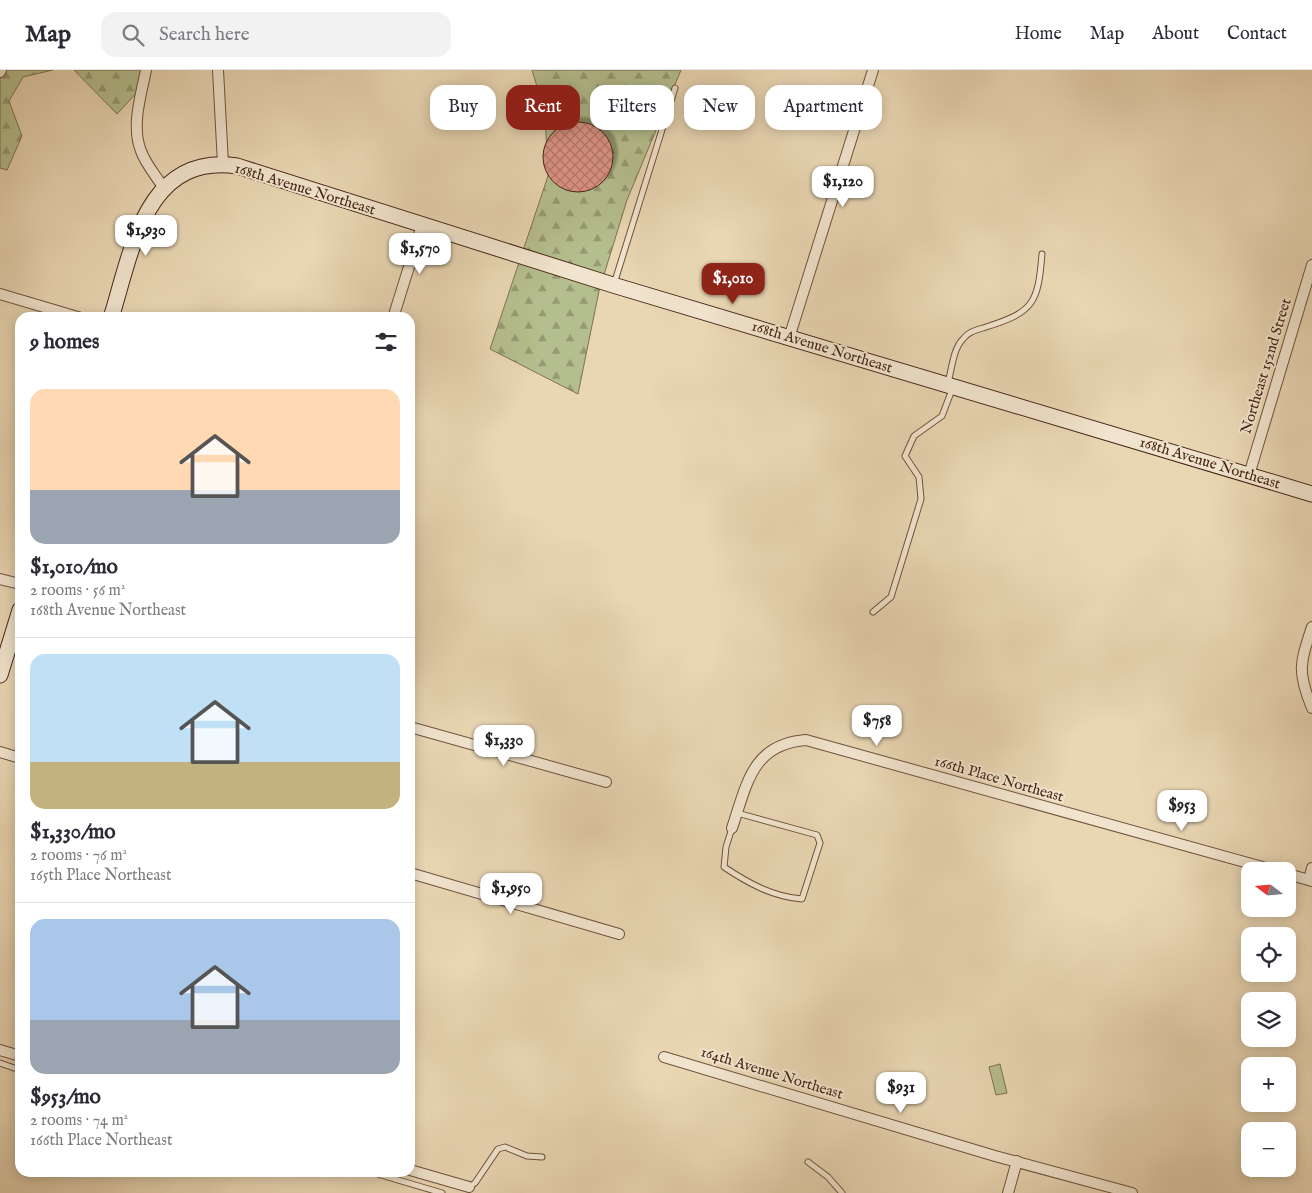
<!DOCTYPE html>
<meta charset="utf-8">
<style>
:root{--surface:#fff;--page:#f2f2f3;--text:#2b2b33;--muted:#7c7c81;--line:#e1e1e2;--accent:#8f2418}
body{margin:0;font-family:"IM FELL English",serif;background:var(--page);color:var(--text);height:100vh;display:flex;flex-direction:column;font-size:19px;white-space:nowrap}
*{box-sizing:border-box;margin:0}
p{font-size:16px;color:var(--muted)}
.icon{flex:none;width:28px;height:28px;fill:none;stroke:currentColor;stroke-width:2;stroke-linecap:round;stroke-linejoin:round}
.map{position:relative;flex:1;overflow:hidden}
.panel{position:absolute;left:15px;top:242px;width:400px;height:865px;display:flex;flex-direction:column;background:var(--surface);border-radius:15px;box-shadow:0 2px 12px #0003}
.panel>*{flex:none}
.top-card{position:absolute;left:430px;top:15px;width:475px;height:45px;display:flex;gap:10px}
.needle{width:32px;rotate:286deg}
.tools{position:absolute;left:1241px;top:792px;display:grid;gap:10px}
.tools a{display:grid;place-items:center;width:55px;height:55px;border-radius:10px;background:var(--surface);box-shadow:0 2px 12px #0003;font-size:25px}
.price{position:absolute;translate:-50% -42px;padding:0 11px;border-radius:10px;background:#fff;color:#222;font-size:16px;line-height:32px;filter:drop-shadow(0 1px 2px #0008)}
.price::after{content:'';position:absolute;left:50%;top:30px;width:15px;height:11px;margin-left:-8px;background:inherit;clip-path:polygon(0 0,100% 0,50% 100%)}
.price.selected{background:var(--accent);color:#fff}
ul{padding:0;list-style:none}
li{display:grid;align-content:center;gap:10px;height:265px;padding:0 15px}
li+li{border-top:1px solid var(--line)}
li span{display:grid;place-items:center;height:155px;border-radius:15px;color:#555}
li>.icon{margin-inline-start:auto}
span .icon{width:90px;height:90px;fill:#fffc;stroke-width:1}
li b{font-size:21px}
h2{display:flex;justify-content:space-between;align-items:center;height:60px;padding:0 15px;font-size:21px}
.pill{padding:0 18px;border-radius:15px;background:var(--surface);box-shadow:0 2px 12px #0003;font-size:18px;line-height:45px}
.pill.selected{background:var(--accent);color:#fff}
header{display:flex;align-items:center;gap:30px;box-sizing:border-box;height:70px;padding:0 25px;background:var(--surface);border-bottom:1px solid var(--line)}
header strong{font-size:24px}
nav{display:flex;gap:28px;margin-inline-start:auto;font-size:18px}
.search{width:350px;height:45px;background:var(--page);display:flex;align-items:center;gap:12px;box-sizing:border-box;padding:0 18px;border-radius:15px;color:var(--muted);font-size:19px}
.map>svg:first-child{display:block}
</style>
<header>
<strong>Map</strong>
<div class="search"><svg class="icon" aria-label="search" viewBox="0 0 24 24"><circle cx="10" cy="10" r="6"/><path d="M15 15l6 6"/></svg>Search here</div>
<nav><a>Home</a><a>Map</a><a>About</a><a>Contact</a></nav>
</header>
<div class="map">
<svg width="1312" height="1123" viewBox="0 0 1312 1123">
<defs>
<pattern id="forest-firs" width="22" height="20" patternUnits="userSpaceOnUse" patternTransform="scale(1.25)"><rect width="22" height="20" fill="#b5be8e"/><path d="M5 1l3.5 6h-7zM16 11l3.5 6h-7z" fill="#959a73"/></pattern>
<pattern id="building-cross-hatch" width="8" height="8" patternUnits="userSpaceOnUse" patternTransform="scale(1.25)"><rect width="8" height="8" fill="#dc9284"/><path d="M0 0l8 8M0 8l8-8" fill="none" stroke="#b4776b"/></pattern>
<filter id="shadow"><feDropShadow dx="4.5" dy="-4.5" stdDeviation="1" flood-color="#0004"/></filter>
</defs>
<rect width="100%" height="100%" fill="#e9d6b3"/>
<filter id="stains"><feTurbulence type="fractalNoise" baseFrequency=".004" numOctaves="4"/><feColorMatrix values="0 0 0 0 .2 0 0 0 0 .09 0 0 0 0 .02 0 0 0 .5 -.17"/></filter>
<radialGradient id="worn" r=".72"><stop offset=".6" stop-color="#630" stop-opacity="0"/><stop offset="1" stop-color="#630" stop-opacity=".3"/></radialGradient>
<path fill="#b5be8e" stroke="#7e7252" d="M1000,994L1007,1023L996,1025L989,997Z"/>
<g fill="url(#forest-firs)" stroke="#7e7252">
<path d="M0,0H53L23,7L9,31L22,66L7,100L0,98Z"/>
<path d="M74,0H146L143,16L117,44Z"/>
<path d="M532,0H681L627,130L599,221L578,324L490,279L548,106L545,43Z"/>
</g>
<circle fill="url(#building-cross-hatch)" stroke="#472616" filter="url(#shadow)" cx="578" cy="87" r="35"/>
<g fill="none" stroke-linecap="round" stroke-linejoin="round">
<g stroke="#70523d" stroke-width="7">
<g id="lane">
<path d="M614,214L675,18"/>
<path d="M948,312C952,299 953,279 963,269C969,261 977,260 986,257C1034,242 1038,233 1042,184"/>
<path d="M873,542L891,527L921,429L919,407L905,386L914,366L942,346L953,317"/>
<path d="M732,758L726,777L724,797C748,813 773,827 802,829L820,773L817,765L737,743"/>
<path d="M0,993L20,1000"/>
<path d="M808,1092L828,1107L842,1123"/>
<path d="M371,1102L442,1123"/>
<path d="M469,1117L475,1113L498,1079L505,1077L527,1086L542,1087"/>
</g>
</g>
<g stroke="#70523d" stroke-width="12">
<g id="street">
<path d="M146,0C141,25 131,56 141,81C145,93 156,106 163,117"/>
<path d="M218,0L223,94"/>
<path d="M0,2L1,0"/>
<path d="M0,224L81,248"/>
<path d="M393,248L422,155"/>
<path d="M789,268L873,0"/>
<path d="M1249,405L1312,195"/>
<path d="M0,509L20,514"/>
<path d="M1312,557C1300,593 1297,602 1312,638"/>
<path d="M410,657L606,712"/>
<path d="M0,682L20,688"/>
<path d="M732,758C747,714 752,674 806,670L1277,801"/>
<path d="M410,803L619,864"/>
<path d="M1288,804L1312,811"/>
<path d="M1309,810L1312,798"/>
<path d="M0,980L20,986"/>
<path d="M664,987L995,1086L1132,1123"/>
<path d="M410,1100L469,1117"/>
<path d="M1008,1123L1017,1091"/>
</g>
</g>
<g stroke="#472616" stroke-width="17">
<g id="secondary">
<path d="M111,248C132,181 145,83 237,96L613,215L1312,424"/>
<path d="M0,605L20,540"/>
</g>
</g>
<use href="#lane" stroke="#f1e4ce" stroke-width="5"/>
<use href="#street" stroke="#f1e4ce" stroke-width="10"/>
<use href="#secondary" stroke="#f1e4ce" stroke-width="15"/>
</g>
<g text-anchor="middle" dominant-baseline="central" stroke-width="4" stroke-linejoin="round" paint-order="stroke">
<g font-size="15" fill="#472616" stroke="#f1e4ce">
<text transform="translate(305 119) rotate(17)">168th Avenue Northeast</text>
<text transform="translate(822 277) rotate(17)">168th Avenue Northeast</text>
<text transform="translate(1266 296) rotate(-73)">Northeast 152nd Street</text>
<text transform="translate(1210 393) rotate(17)">168th Avenue Northeast</text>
<text transform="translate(999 709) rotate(16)">166th Place Northeast</text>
<text transform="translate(772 1003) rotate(17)">164th Avenue Northeast</text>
</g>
</g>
<rect width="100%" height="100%" filter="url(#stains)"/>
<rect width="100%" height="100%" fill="url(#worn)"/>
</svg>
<div class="tools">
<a><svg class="needle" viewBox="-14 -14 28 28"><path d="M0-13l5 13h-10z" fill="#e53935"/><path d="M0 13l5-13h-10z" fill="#7c7c81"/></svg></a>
<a><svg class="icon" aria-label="locate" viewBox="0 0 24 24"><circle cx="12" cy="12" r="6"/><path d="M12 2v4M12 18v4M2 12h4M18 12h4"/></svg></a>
<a><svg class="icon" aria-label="layers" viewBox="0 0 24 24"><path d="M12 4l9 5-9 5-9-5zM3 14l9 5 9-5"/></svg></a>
<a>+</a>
<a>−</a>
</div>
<b class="price" style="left:843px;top:138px">$1,120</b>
<b class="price" style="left:146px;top:187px">$1,930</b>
<b class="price" style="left:420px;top:205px">$1,570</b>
<b class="price selected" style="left:733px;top:235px">$1,010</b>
<b class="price" style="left:877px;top:677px">$758</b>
<b class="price" style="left:504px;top:697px">$1,330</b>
<b class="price" style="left:1182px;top:762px">$953</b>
<b class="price" style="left:511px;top:845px">$1,950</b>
<b class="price" style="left:901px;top:1044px">$931</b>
<div class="top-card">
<a class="pill">Buy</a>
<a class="pill selected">Rent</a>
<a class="pill">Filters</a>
<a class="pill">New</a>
<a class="pill">Apartment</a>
</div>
<section class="panel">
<h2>9 homes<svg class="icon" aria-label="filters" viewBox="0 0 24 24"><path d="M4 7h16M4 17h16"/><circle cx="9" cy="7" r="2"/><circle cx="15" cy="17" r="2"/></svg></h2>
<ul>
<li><span style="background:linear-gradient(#ffd9b3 65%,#9aa5b1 0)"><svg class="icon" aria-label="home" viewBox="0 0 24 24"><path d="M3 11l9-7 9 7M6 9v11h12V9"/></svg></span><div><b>$1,010/mo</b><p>2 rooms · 56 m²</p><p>168th Avenue Northeast</p></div></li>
<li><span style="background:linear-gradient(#bfe0f5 70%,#c2b280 0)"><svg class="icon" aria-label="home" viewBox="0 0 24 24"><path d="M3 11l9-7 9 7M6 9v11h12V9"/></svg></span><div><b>$1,330/mo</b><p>2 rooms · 76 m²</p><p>165th Place Northeast</p></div></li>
<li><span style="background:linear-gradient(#a9c7e8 65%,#9aa5b1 0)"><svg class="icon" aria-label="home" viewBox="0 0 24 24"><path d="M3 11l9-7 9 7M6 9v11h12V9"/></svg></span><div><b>$953/mo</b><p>2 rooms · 74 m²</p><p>166th Place Northeast</p></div></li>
</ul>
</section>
</div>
